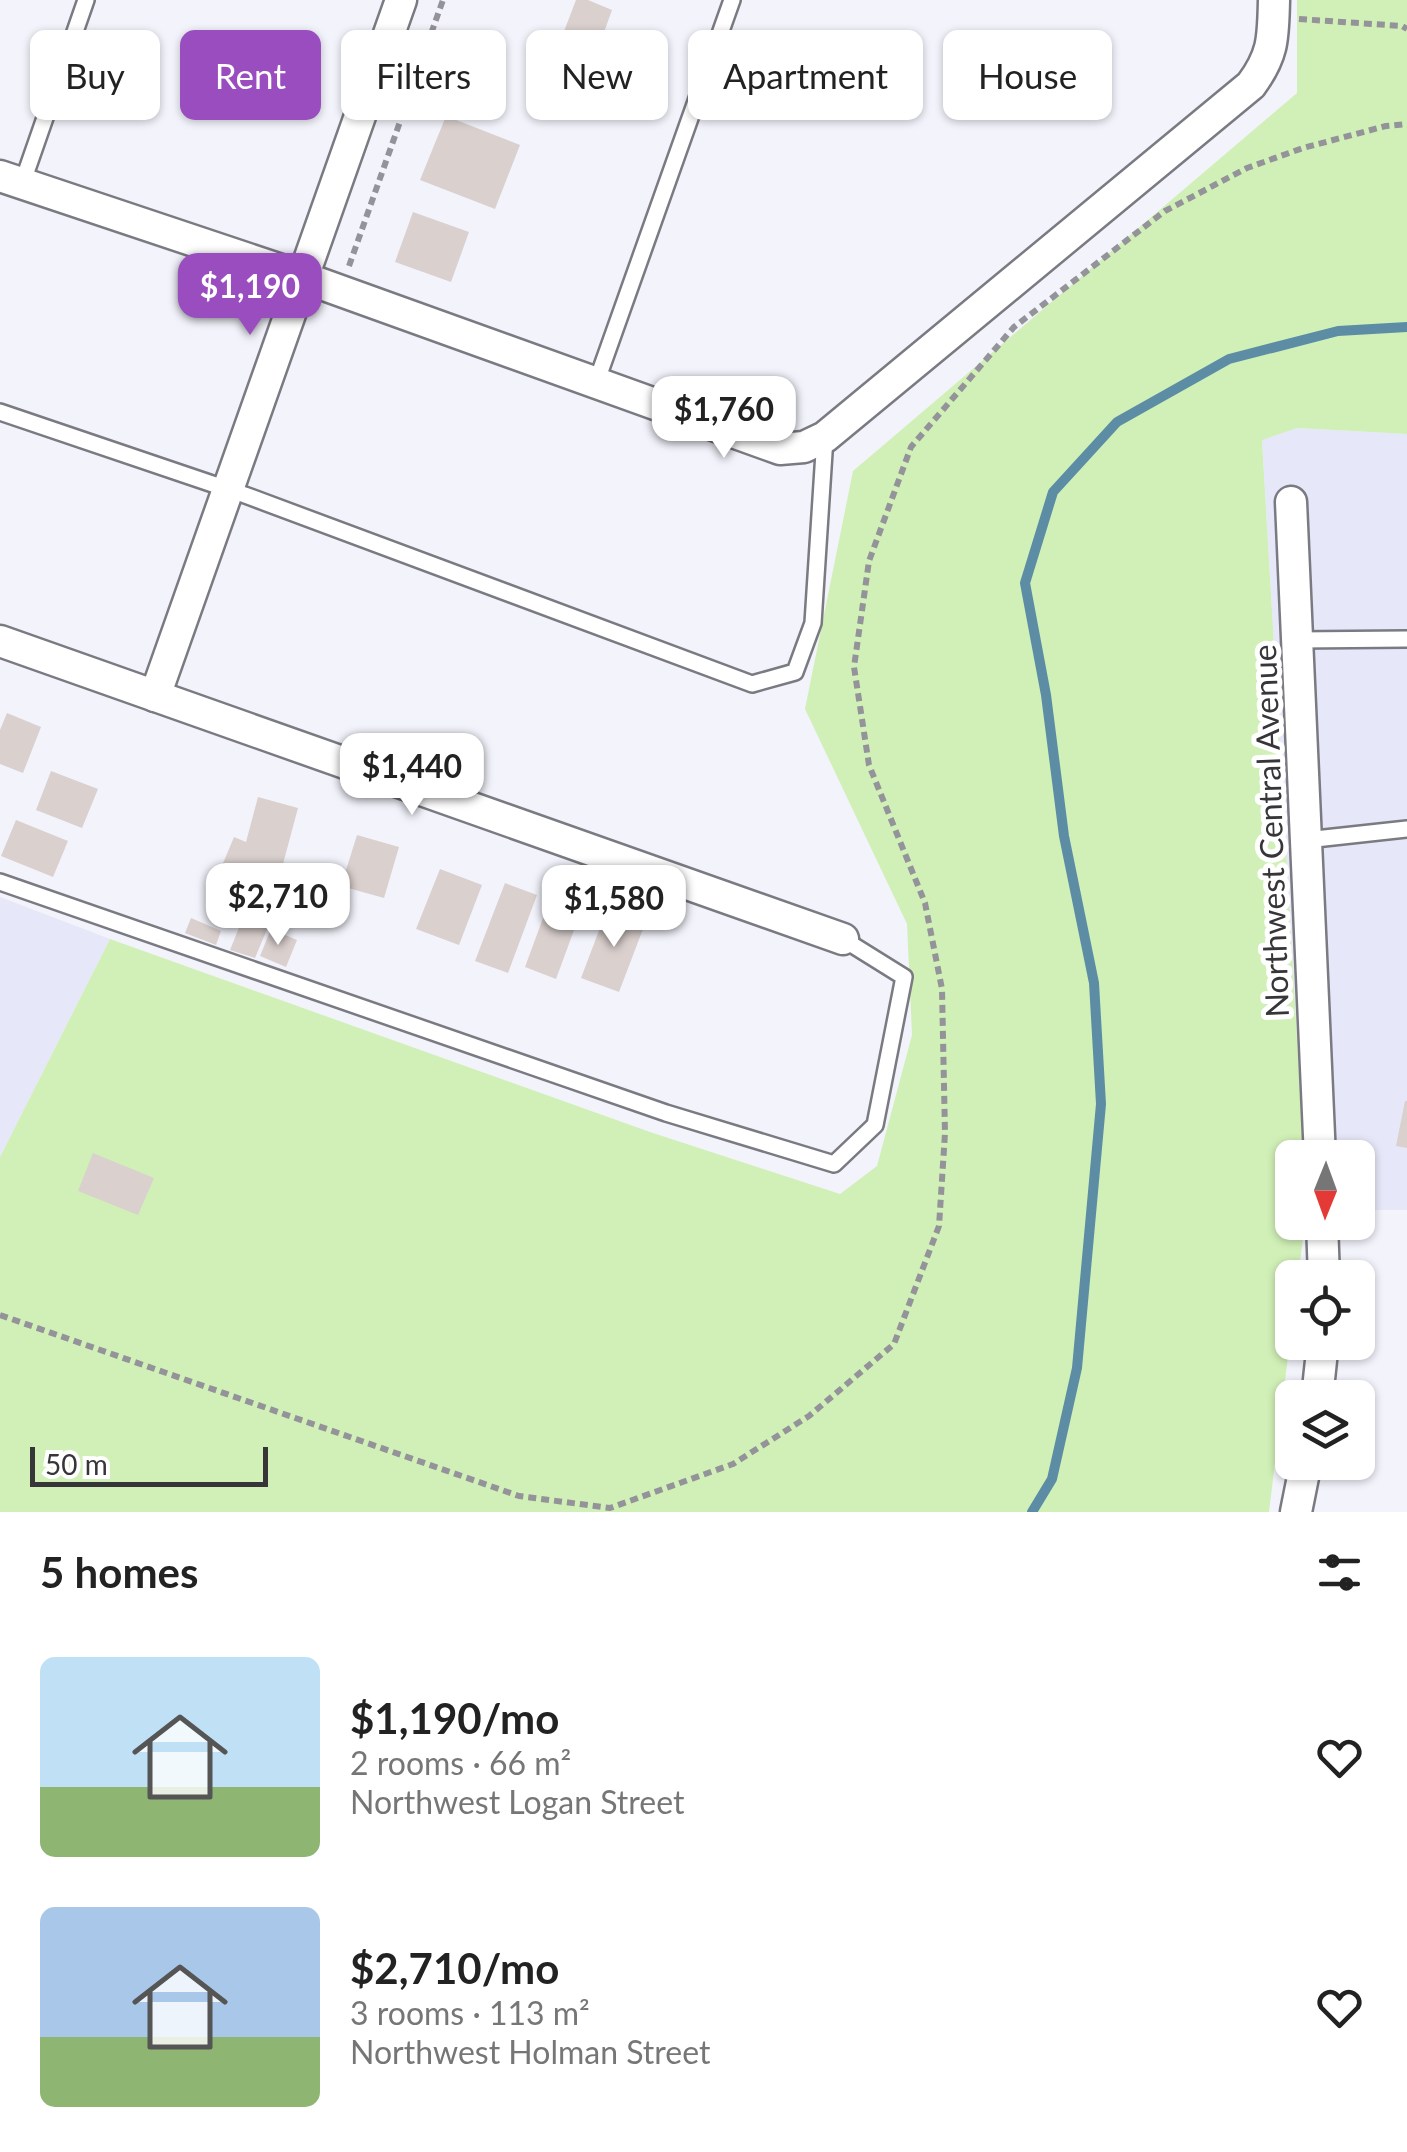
<!DOCTYPE html>
<meta charset="utf-8">
<style>
:root{--surface:#fff;--page:#f2f2f2;--text:#222;--muted:#767676;--accent:#994dbe}
body{margin:0;font-family:Lato,sans-serif;background:var(--page);color:var(--text);height:100vh;display:flex;flex-direction:column;font-size:38px;white-space:nowrap}
*{box-sizing:border-box;margin:0}
p{font-size:32px;color:var(--muted)}
.icon{flex:none;width:55px;height:55px;fill:none;stroke:currentColor;stroke-width:2;stroke-linecap:round;stroke-linejoin:round}
.map{position:relative;height:1512px;overflow:hidden}
.drawer{display:flex;flex-direction:column;background:var(--surface);flex:1}
.drawer>*{flex:none}
.guide{position:absolute;left:30px;top:30px;width:1348px;height:90px;display:flex;gap:20px}
.needle{width:65px;rotate:181deg}
.tools{position:absolute;left:1275px;top:1140px;display:grid;gap:20px}
.tools a{display:grid;place-items:center;width:100px;height:100px;border-radius:15px;background:var(--surface);box-shadow:0 2px 8px #0004;font-size:50px}
.scale{position:absolute;left:30px;bottom:25px;width:238px;box-sizing:border-box;padding-left:10px;border:5px solid #363639;border-top:0;font-size:28px;line-height:35px;white-space:nowrap;color:#363639;-webkit-text-stroke:8px #fff;paint-order:stroke}
.price{position:absolute;translate:-50% -85px;padding:0 22px;border-radius:20px;background:#fff;color:#222;font-size:32px;line-height:65px;filter:drop-shadow(0 2px 5px #0008)}
.price::after{content:'';position:absolute;left:50%;top:60px;width:30px;height:22px;margin-left:-15px;background:inherit;clip-path:polygon(0 0,100% 0,50% 100%)}
.price.on{background:var(--accent);color:#fff}
ul{padding:0;list-style:none}
li{display:flex;align-items:center;gap:30px;height:250px;padding:0 40px}
li span{display:grid;place-items:center;flex:none;width:280px;height:200px;border-radius:15px;color:#555}
li>.icon{margin-inline-start:auto}
span .icon{width:120px;height:120px;fill:#fffc;stroke-width:1}
li b{font-size:42px}
h2{display:flex;justify-content:space-between;align-items:center;height:120px;padding:0 40px;font-size:42px}
.tag{padding:0 35px;border-radius:15px;background:var(--surface);box-shadow:0 2px 8px #0004;font-size:35px;line-height:90px}
.tag.on{background:var(--accent);color:#fff}
.map>svg:first-child{display:block}
</style>
<div class="map">
<svg width="1407" height="1512" viewBox="0 0 1407 1512">
<rect width="100%" height="100%" fill="#f3f3fc"/>
<g fill="#e6e7f8">
<path d="M1297,428L1407,434V1210H1358V1158L1304,1157L1262,439Z"/>
<path d="M0,897L110,939L0,1157Z"/>
</g>
<path fill="#d1f0b7" d="M1297,0H1407V434L1297,428L1262,440L1304,1157L1292,1158V1222L1305,1223L1298,1277L1292,1278V1324L1269,1512H0V1157L110,939L650,1132L840,1194L877,1166L912,1035L907,924L805,709L853,471L1297,93Z"/>
<g fill="none" stroke-linecap="round" stroke-linejoin="round">
<path stroke="#5c8da5" stroke-width="10" d="M1032,1512L1052,1479L1077,1368L1101,1104L1094,983L1064,836L1046,695L1025,583L1053,492L1117,422L1229,359L1338,331L1407,327"/>
</g>
<g fill="#dad0ce">
<path d="M576,0H588L612,10L598,49L563,34Z"/>
<path d="M446,116L520,145L495,209L420,180Z"/>
<path d="M413,212L469,232L451,282L395,262Z"/>
<path d="M7,713L41,727L23,773L0,764V730Z"/>
<path d="M51,771L98,789L82,828L36,810Z"/>
<path d="M258,797L298,808L279,879L264,875L258,889L261,891L250,920L268,927L255,958L230,950L242,920L220,913L229,885L216,880L234,837L246,842Z"/>
<path d="M16,820L68,841L53,877L1,856Z"/>
<path d="M357,835L399,847L384,898L341,886Z"/>
<path d="M440,869L482,885L459,945L416,929Z"/>
<path d="M505,883L537,895L508,973L475,961Z"/>
<path d="M553,891L584,903L556,979L525,967Z"/>
<path d="M608,907L646,921L619,992L581,978Z"/>
<path d="M191,918L221,931L216,945L185,933Z"/>
<path d="M271,929L297,940L286,967L260,956Z"/>
<path d="M1405,1101H1407V1148L1396,1146Z"/>
<path d="M93,1153L154,1178L138,1215L78,1191Z"/>
</g>
<g fill="none" stroke-linecap="round" stroke-linejoin="round">
<g stroke="#7a7a82" stroke-width="20">
<g id="service">
<path d="M22,184L86,0"/>
<path d="M596,383L732,0"/>
<path d="M0,412L245,495L752,684L795,672L813,623L825,437"/>
<path d="M1297,640L1407,639"/>
<path d="M1306,840L1407,829"/>
<path d="M0,882L666,1113L834,1164L875,1125L904,977L843,939"/>
</g>
</g>
<g stroke="#7a7a82" stroke-width="35">
<g id="minor">
<path d="M0,176L302,277L780,449L804,447L825,437L1251,85C1274,54 1273,37 1274,0"/>
<path d="M1291,502L1320,1158"/>
<path d="M0,641L843,939"/>
<path d="M155,696L401,0"/>
<path d="M1322,1222L1324,1278"/>
<path d="M1317,1398L1323,1342"/>
<path d="M1296,1512L1306,1462"/>
</g>
</g>
<g stroke="#939399" stroke-width="6" stroke-dasharray="8 5" stroke-linecap="butt">
<path d="M1299,19L1402,26L1407,29"/>
<path d="M349,266L443,0"/>
<path d="M0,1315L519,1496L610,1508L733,1464L809,1416L894,1344L939,1226L945,1133L942,989L925,903L869,765L854,667L869,561L911,447L1014,327L1165,211L1247,168L1303,148L1386,126L1407,124"/>
</g>
<use href="#service" stroke="#fff" stroke-width="15"/>
<use href="#minor" stroke="#fff" stroke-width="30"/>
</g>
<g text-anchor="middle" dominant-baseline="central" stroke-width="10" stroke-linejoin="round" paint-order="stroke">
<g font-size="32" fill="#363639" stroke="#fff">
<text transform="translate(1270 831) rotate(-92)">Northwest Central Avenue</text>
</g>
</g>
</svg>
<div class="tools">
<a><svg class="needle" viewBox="-14 -14 28 28"><path d="M0-13l5 13h-10z" fill="#e53935"/><path d="M0 13l5-13h-10z" fill="#767676"/></svg></a>
<a><svg class="icon" aria-label="locate" viewBox="0 0 24 24"><circle cx="12" cy="12" r="6"/><path d="M12 2v4M12 18v4M2 12h4M18 12h4"/></svg></a>
<a><svg class="icon" aria-label="layers" viewBox="0 0 24 24"><path d="M12 4l9 5-9 5-9-5zM3 14l9 5 9-5"/></svg></a>
</div>
<div class="scale">50 m</div>
<b class="price on" style="left:250px;top:338px">$1,190</b>
<b class="price" style="left:724px;top:461px">$1,760</b>
<b class="price" style="left:412px;top:818px">$1,440</b>
<b class="price" style="left:278px;top:948px">$2,710</b>
<b class="price" style="left:614px;top:950px">$1,580</b>
<div class="guide">
<a class="tag">Buy</a>
<a class="tag on">Rent</a>
<a class="tag">Filters</a>
<a class="tag">New</a>
<a class="tag">Apartment</a>
<a class="tag">House</a>
</div>
</div>
<section class="drawer">
<h2>5 homes<svg class="icon" aria-label="filters" viewBox="0 0 24 24"><path d="M4 7h16M4 17h16"/><circle cx="9" cy="7" r="2"/><circle cx="15" cy="17" r="2"/></svg></h2>
<ul>
<li><span style="background:linear-gradient(#bfe0f5 65%,#8fb573 0)"><svg class="icon" aria-label="home" viewBox="0 0 24 24"><path d="M3 11l9-7 9 7M6 9v11h12V9"/></svg></span><div><b>$1,190/mo</b><p>2 rooms · 66 m²</p><p>Northwest Logan Street</p></div><svg class="icon" aria-label="heart" viewBox="0 0 24 24"><path d="M12 20l-8-8c-3-5 5-10 8-4 3-6 11-1 8 4z"/></svg></li>
<li><span style="background:linear-gradient(#a9c7e8 65%,#8fb573 0)"><svg class="icon" aria-label="home" viewBox="0 0 24 24"><path d="M3 11l9-7 9 7M6 9v11h12V9"/></svg></span><div><b>$2,710/mo</b><p>3 rooms · 113 m²</p><p>Northwest Holman Street</p></div><svg class="icon" aria-label="heart" viewBox="0 0 24 24"><path d="M12 20l-8-8c-3-5 5-10 8-4 3-6 11-1 8 4z"/></svg></li>
</ul>
</section>
